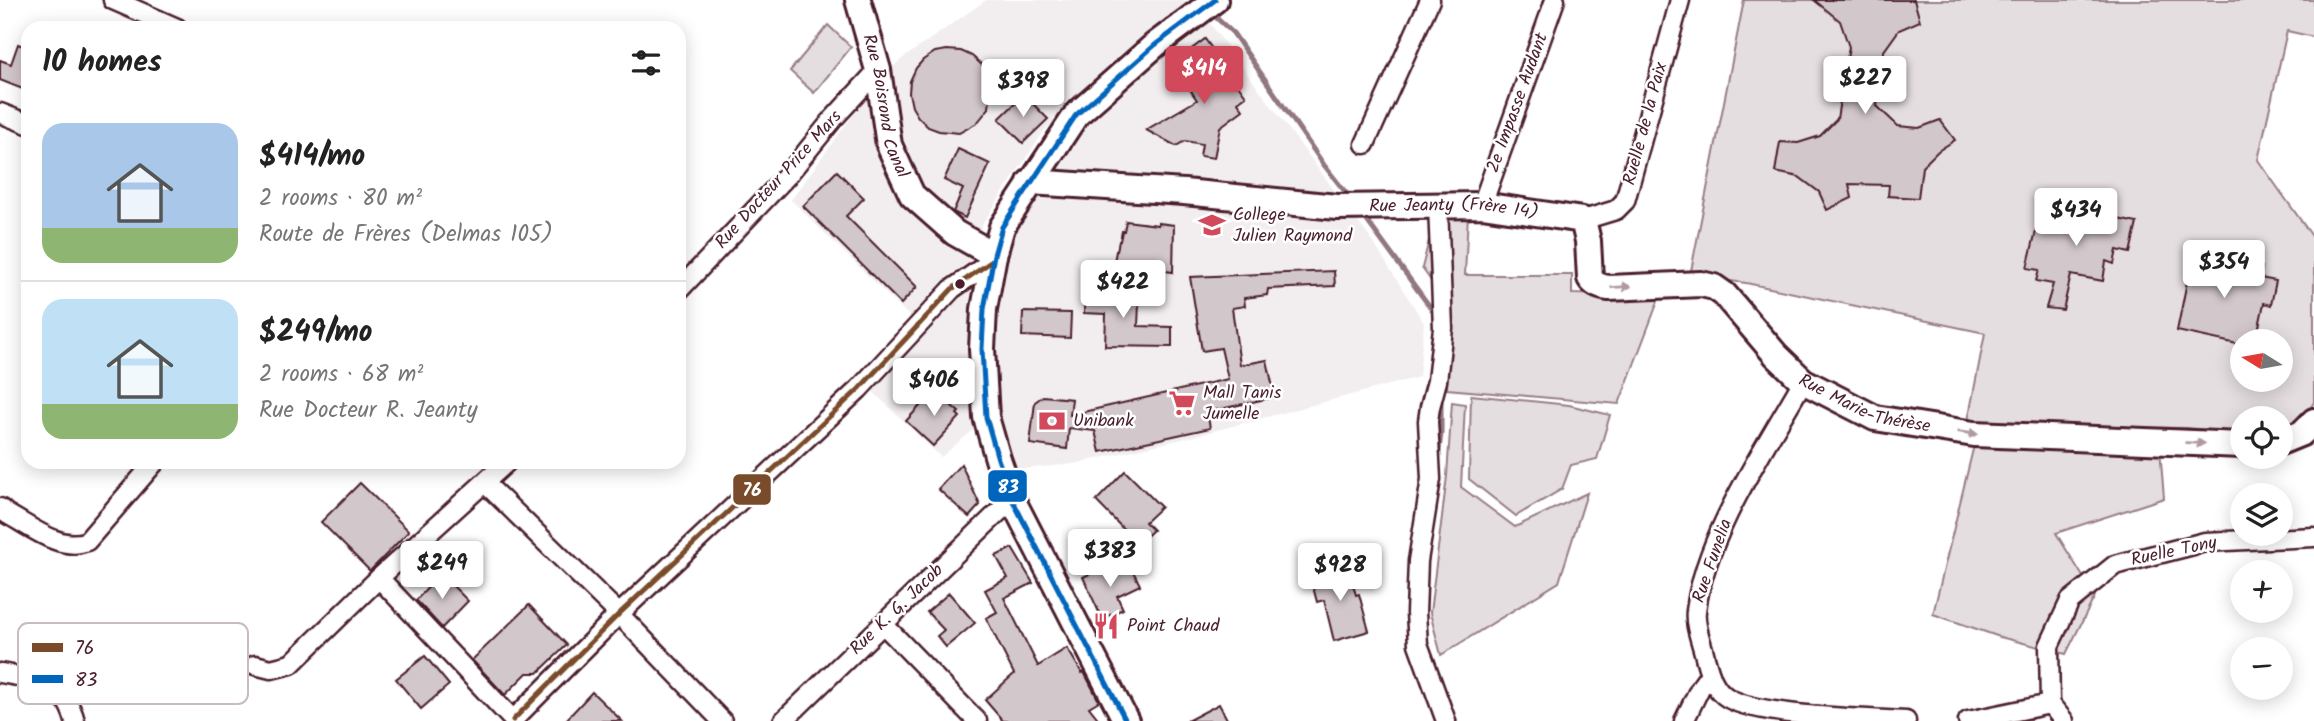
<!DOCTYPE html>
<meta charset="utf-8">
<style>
:root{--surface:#fff;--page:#f2f2f2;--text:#222;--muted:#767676;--line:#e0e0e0;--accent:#d1495b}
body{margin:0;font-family:Kalam,sans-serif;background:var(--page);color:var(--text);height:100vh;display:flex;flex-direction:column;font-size:26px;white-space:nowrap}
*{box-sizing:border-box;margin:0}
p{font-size:23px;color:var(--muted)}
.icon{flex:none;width:38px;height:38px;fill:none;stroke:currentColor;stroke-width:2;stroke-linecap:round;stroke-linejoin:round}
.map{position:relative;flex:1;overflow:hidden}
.side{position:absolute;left:21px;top:21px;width:665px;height:448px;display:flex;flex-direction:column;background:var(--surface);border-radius:21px;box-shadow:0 4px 18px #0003}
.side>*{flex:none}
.needle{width:46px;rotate:281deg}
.buttons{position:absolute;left:2230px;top:329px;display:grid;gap:14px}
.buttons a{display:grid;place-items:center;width:63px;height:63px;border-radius:50%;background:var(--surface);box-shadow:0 4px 18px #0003;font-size:35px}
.price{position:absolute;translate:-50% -60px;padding:0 16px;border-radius:7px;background:#fff;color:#222;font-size:23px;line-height:46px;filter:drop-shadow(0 2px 4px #0008)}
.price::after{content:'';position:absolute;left:50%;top:42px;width:21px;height:16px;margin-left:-10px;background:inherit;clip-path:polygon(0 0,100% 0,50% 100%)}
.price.on{background:var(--accent);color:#fff}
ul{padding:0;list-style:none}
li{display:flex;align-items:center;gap:21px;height:175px;padding:0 21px}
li+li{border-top:2px solid var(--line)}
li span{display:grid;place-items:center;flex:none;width:196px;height:140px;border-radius:21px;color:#555}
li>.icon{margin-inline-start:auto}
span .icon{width:84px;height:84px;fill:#fffc;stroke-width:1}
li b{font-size:30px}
h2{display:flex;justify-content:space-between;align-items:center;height:84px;padding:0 21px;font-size:30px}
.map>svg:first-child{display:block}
</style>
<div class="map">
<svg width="2314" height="721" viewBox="0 0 2314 721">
<rect width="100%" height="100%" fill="#fff"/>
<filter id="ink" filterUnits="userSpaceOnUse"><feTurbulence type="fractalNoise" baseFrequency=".0143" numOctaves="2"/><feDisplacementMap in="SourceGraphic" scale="14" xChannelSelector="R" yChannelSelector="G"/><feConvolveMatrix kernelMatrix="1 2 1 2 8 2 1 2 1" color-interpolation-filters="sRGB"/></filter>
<g filter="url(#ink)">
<g fill="#f2eeef">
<path d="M986,0H1184L1186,2L1044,131L981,226L970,293L967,373L976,428L941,457L859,378L913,320L791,200L879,79L902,59Z"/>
<path d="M1208,21L1373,242L1424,323L1419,377L1191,437L1074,464L1010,470L993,391L997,257L1062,152L1136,76Z"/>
</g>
<g fill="#e5dee0" stroke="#987e86" stroke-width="2" fill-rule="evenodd">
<path d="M1744,0H2314V37L2287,31L2258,160L2314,239V402L2302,423L2280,429V418H2242V433L2187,428L1967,426L1985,333L1746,283L1690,276ZM2242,341H2280V380H2242Z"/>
<path d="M828,25L851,47L814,93L790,71Z"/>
<path d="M1436,212L1468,213L1465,275H1572V294L1660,296L1619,404L1447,389L1449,330L1439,292L1422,268Z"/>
<path d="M1471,395L1569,405L1610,415L1597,459L1571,465L1562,489L1516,516L1469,479Z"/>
<path d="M1452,402L1465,404L1461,487L1515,527L1587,493L1559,582L1441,655L1430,613L1447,476Z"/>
<path d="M1974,445L2160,449L2164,498L2056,533L2095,596L2066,654L2000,637L1933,614Z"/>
</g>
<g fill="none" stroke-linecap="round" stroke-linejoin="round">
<g stroke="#91787e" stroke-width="5">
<path d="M1211,13L1233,33L1324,165L1350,198"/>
<path d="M1362,214L1433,311L1435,321"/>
<path d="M1438,460L1441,433V397"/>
<path d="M1441,685L1455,721"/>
</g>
</g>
<g fill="#d2c7cb" stroke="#4a1f2b" stroke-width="2">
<path d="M1814,0H1914L1920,21L1899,30L1884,51L1877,106L1898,126L1919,128L1940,120L1955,140L1938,151L1922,167L1918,198L1888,196L1889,185L1849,184L1852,198L1827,210L1819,192L1799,177L1775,172L1780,142L1798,143L1820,136L1837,119L1840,100L1826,95L1844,77L1849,47L1840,21Z"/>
<path d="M1205,39L1246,96L1238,102L1243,110L1220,127L1214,158L1200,156L1202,144L1185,141L1176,146L1146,130L1197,100L1191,91L1209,78L1189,51Z"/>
<path d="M18,44L28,48V83L25,90L0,80V60L11,64Z"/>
<path d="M947,50L961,51L972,56L982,65L988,75L991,89L989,108L977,123L959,133L939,131L928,127L918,117L912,107L909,93L910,81L916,68L923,60L935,52Z"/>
<path d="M1024,95L1048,119L1023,143L999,119Z"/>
<path d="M958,149L990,164L965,218L953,212L963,189L944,180Z"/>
<path d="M837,171L864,198L846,216L917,287L901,304L803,206Z"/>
<path d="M2056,206L2137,223L2130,253L2117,250L2114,264L2106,261L2103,281L2071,275L2063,310L2046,308L2053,284L2036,281L2039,270L2027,268L2041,210L2054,213Z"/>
<path d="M1126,221L1158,225V223L1174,225L1173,272L1150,269L1133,268L1132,270L1113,267L1116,251H1117L1119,241H1120L1122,231H1124Z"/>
<path d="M2193,252L2262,267L2260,278L2276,281L2271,305L2264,303L2256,341H2242V345L2177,331Z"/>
<path d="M1334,271L1335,286L1268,289L1267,295L1244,298L1245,306L1232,308L1240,365L1267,360L1275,397L1207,412L1210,428L1100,452L1095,431L1069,428L1067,449L1030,444L1035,402L1043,396L1072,399L1070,415L1228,379L1221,348L1202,351L1190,277Z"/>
<path d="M1085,283L1114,284L1113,302L1139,303L1138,326L1172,327V347L1105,346L1106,314L1084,313Z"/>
<path d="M1023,312L1071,313L1070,338L1022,336Z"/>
<path d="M934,391L959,412L957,414L960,417L933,446L906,421Z"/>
<path d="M961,464L980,505L969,517L938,489Z"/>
<path d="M1125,471L1161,507L1145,522L1153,530L1138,544L1096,501Z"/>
<path d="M360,483L409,531L370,571L321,522Z"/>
<path d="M1012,548L1033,583L1004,598L1038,666L1067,648L1082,673L1084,672L1099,701L1089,707L1100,721H1003L985,700L1014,674L986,618L997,612L985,590L1008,578L996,556Z"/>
<path d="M1347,565L1356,595L1359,594L1369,631L1334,641L1324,600L1317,602L1310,576Z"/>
<path d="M1105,567L1110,577L1131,567L1140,585L1117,596L1123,609L1102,619L1083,577Z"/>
<path d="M441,574L468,601L442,628L416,600Z"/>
<path d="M949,593L975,623L946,647L937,636L944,630L927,612Z"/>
<path d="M529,605L567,645L538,673H527L505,695L472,660Z"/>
<path d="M425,656L449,685L421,709L396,679Z"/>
<path d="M592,692L622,721H565Z"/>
<path d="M1219,704L1228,721H1187Z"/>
</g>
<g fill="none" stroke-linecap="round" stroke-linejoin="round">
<g stroke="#4a1f2b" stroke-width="23">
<g id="street">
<path d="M113,0L177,28"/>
<path d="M0,113L28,124"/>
<path d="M1365,144L1430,0"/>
<path d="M1482,205L1555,0"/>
<path d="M1438,206L1443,328L1437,381L1430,407L1428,421L1431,479L1418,561L1416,613L1418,644L1446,721"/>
<path d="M1583,220L1616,210L1625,201L1680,0"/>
<path d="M679,290L786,177L833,119L878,70"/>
<path d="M1803,381C1767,445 1704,537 1696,611C1694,625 1702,643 1705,657C1709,672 1713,689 1728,698C1761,717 1864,718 1906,721"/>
<path d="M485,483L619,614L722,721"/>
<path d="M0,508L7,514C30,526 61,552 87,541L155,462"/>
<path d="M379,578L514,721"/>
<path d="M883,624L977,721"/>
<path d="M255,665L271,669L291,664L379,578L507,462"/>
<path d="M0,673C37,679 64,680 75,721"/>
<path d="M2050,704L2049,646L2070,601L2115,565L2205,542L2314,537"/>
<path d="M513,720L619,614L859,389L952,289L992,261"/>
<path d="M783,721L1012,499"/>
<path d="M1684,721L1700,688L1710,674"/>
<path d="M1968,721L2050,704L2064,721"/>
</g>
</g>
<g stroke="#4a1f2b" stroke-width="30">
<g id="secondary">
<path id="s1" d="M858,0L878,70L889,145L912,195L955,233L994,255"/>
<path id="s2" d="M1030,182L1184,192L1337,207L1482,205L1583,220L1588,241L1590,278C1594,285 1601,287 1609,288L1701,284L1714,287L1724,294L1776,355L1803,381L1875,418L1974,434L2242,445"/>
<path d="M2280,442L2302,433L2314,421"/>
<path d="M1126,721L1012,499L998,459L986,417L982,349L984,309L994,255L1002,227L1076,115L1155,45L1215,0"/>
</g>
</g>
<use href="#street" stroke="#fff" stroke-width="18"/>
<use href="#secondary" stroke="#fff" stroke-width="24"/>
<g stroke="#fff" stroke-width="10">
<path id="bus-1" d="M513,720L619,614L859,389L952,289L992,261"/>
</g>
<g stroke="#fff" stroke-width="10">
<path id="bus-2" d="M1126,721L1012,499L998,459L986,417L982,349L984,309L994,255L1002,227L1076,115L1155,45L1215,0"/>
</g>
<use href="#bus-1" stroke="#7a4b2a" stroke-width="5"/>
<use href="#bus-2" stroke="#0065bd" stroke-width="5"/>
</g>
<defs><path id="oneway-solid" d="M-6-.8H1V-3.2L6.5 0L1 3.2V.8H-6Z" transform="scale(1.75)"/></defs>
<g fill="#ae9aa0">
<use href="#oneway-solid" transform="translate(1621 287) rotate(-3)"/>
<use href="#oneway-solid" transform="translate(1968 433) rotate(8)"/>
<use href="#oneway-solid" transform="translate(2195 443) rotate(2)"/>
</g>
</g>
<defs>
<g id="school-bare" transform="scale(2.1)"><path d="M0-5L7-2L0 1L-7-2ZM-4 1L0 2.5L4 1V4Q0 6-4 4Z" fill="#d1495b" stroke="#fff" stroke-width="2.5" paint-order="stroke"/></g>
<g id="supermarket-bare" transform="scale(2.1)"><path d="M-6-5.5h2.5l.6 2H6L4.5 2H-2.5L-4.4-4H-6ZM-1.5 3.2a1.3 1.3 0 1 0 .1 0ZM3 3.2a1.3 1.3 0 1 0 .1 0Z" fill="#d1495b" stroke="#fff" stroke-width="2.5" paint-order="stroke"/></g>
<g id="bank-bare" transform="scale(2.1)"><path d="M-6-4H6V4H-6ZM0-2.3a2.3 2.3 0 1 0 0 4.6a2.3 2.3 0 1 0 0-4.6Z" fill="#d1495b" stroke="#fff" stroke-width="2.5" paint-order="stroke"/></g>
<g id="restaurant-bare" transform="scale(2.1)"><path d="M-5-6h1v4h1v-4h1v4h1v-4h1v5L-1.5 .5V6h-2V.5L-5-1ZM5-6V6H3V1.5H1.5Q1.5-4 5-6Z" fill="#d1495b" stroke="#fff" stroke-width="2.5" paint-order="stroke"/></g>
</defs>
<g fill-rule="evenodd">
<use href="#school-bare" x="1212" y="225"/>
<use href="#supermarket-bare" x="1182" y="403"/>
<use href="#bank-bare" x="1052" y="421"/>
<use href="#restaurant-bare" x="1106" y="626"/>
</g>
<circle fill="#4a1f2b" stroke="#fff" stroke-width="2.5" cx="960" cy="284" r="6"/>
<g text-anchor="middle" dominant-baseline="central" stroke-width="5" stroke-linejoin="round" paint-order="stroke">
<g font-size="18" fill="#4a1f2b" stroke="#fff">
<text transform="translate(1518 103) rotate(-70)">2e Impasse Audant</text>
<text stroke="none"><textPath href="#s1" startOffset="110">Rue Boisrond Canal</textPath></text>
<text transform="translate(1646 124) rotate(-75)">Ruelle de la Paix</text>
<text transform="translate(779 180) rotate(-48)">Rue Docteur Price Mars</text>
<text stroke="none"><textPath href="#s2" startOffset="425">Rue Jeanty (Frère 14)</textPath></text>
<text stroke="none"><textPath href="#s2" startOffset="938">Rue Marie-Thérèse</textPath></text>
<text transform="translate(2174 552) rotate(-12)">Ruelle Tony</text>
<text transform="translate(1713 561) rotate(-71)">Rue Funelia</text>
<text transform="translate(897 610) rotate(-44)">Rue K. G. Jacob</text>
</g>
<g font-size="18" fill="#4a1f2b" stroke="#fff" text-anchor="start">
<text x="1233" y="215">College<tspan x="1233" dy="21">Julien Raymond</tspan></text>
<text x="1203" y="393">Mall Tanis<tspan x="1203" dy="21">Jumelle</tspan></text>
<text x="1073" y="421">Unibank</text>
<text x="1127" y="626">Point Chaud</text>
</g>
</g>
<rect x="18" y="623" width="230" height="81" rx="10" fill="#fff" stroke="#c9bcbf" stroke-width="2"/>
<rect x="32" y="643" width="31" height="9" fill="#7a4b2a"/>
<rect x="32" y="675" width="31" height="8" fill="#0065bd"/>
<g font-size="19" fill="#4a1f2b">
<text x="75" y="654">76</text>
<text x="75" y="686">83</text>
</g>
<g stroke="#fff" stroke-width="2.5">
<rect x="987" y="469" width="41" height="34" rx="7" fill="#0065bd"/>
<rect x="732" y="473" width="40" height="33" rx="7" fill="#7a4b2a"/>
</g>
<g font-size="19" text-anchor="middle" font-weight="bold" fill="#fff">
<text x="1008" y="493">83</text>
<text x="752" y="496">76</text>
</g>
</svg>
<div class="buttons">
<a><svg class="needle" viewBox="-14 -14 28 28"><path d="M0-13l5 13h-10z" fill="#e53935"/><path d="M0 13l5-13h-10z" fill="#767676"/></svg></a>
<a><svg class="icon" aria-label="locate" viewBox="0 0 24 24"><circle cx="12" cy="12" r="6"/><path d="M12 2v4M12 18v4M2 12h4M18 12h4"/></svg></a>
<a><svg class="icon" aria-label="layers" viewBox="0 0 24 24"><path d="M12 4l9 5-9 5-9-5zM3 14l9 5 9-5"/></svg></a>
<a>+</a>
<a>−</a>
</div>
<b class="price on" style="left:1204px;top:106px">$414</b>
<b class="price" style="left:1865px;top:116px">$227</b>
<b class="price" style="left:1023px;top:119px">$398</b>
<b class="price" style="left:2076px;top:248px">$434</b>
<b class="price" style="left:2224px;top:300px">$354</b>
<b class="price" style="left:1123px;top:320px">$422</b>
<b class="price" style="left:934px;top:418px">$406</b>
<b class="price" style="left:1110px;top:589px">$383</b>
<b class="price" style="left:442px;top:601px">$249</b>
<b class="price" style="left:1340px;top:603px">$928</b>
<section class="side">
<h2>10 homes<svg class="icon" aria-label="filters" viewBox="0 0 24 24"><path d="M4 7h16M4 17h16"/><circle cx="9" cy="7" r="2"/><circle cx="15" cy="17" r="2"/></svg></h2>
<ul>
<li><span style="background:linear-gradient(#a9c7e8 75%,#8fb573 0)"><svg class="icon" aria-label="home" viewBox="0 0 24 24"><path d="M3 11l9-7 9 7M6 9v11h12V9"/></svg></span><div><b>$414/mo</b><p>2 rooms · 80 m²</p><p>Route de Frères (Delmas 105)</p></div></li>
<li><span style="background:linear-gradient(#bfe0f5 75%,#8fb573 0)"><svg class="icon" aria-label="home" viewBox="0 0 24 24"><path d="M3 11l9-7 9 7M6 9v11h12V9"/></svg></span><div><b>$249/mo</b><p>2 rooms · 68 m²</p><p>Rue Docteur R. Jeanty</p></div></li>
</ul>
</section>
</div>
